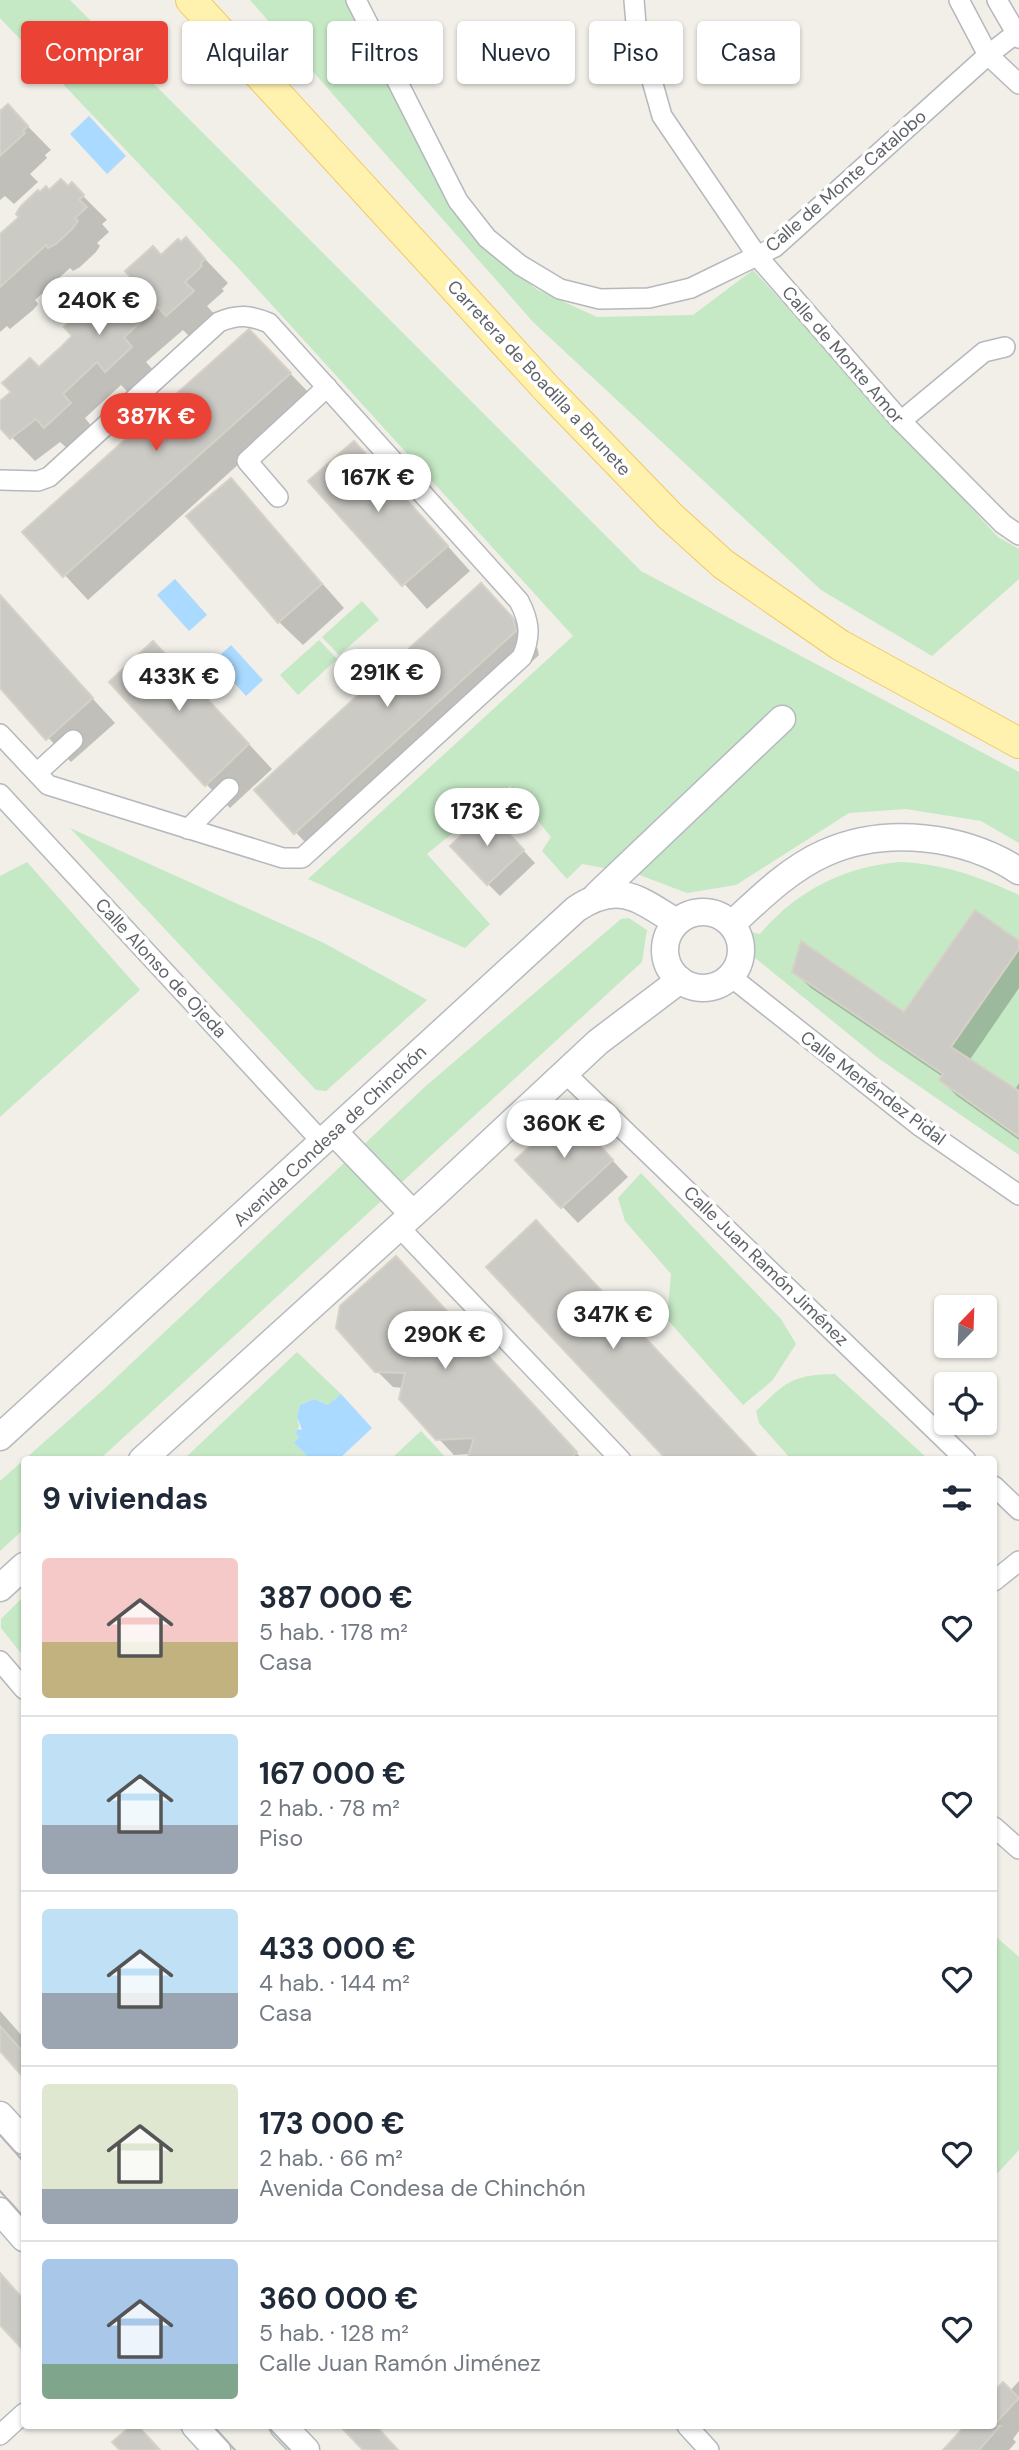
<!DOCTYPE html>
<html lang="es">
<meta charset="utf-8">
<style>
:root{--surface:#fff;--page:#f6f6f7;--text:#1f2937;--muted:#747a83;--line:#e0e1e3;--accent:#ea4335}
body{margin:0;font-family:"DM Sans",sans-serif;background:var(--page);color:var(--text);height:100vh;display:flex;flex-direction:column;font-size:26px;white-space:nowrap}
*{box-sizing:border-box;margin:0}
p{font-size:23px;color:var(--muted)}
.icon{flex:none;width:38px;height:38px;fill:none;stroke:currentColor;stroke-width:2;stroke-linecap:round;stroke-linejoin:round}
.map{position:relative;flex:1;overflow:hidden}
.details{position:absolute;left:21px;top:1456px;width:976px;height:973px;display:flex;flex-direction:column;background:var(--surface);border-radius:7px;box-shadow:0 2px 5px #0004}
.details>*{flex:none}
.hud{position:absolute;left:21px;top:21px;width:978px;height:63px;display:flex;gap:14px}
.needle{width:46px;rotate:23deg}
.fabs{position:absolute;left:934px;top:1295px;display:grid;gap:14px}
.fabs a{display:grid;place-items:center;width:63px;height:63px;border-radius:7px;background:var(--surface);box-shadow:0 2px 5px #0004;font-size:35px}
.price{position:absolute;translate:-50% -60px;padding:0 16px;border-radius:24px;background:#fff;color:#222;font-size:23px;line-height:46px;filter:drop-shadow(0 2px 4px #0008)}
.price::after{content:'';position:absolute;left:50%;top:42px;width:21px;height:16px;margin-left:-10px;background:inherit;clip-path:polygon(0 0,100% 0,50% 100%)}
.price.selected{background:var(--accent);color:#fff}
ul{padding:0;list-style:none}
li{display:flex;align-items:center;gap:21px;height:175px;padding:0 21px}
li+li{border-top:2px solid var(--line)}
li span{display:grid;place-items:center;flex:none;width:196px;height:140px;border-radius:7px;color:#555}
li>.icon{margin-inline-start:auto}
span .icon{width:84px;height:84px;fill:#fffc;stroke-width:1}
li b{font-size:30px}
h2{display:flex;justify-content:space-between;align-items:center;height:84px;padding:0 21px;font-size:30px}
.chip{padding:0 24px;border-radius:7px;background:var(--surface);box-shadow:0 2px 5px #0004;font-size:24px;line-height:63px}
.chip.selected{background:var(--accent);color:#fff}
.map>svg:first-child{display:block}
</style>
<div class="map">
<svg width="1019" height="2450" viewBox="0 0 1019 2450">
<rect width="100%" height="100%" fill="#f1efe8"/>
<g fill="#c5e8c5">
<path d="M0,0H70L641,571L1019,772V843L981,821L906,809L849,813L736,885L687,893L637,874L582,864L567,879L542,851L551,837L510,786L427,854L490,924L465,948L308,879L573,636L242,272L0,18Z"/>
<path d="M250,0H345L480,240L536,289L597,317L693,315L753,270L998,537L1019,549V579L932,656L821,590L533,322Z"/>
<path d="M362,601L379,620L339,655L322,637Z"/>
<path d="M319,640L337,659L298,695L280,675Z"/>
<path d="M70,828L324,943L427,1000L326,1091L316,1090Z"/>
<path d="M27,862L140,990L0,1117V876Z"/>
<path d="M901,862C944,864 980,877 1019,895V1155L878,1058L754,957L750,947V932L760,934C796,891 845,866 901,862Z"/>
<path d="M629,918L647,930L642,962L100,1459L24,1460V1529L0,1551V1481L103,1390L427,1085L621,919Z"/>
<path d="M641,1173L781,1319L796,1344L772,1381L743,1405L667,1319L671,1274L625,1221L618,1198Z"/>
<path d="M297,1352L341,1394L328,1405L314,1399L300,1405L297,1417L299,1427L295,1433L299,1437L294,1443L310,1459L183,1460Z"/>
<path d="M835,1374L928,1459H791L759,1423L756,1411C787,1381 792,1375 835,1374Z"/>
<path d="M421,1431L447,1459H391Z"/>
<path d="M24,1596V1657L1,1628V1619Z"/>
<path d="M994,1935L1019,1957V2150L994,2177Z"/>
</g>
<g fill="#aadaff">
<path d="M89,116L126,156L107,174L70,134Z"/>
<path d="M175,579L207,615L189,631L157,595Z"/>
<path d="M231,645L263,680L246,696L214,661Z"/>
<path d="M341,1394L372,1428L339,1459H310L294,1443L299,1437L295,1433L298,1429L302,1430L297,1417L300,1405L314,1399L328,1405Z"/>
</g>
<g fill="#0003">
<path d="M8,106L51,150L45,155L47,158L30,174L38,182L14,204L5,196L0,200V109L3,111Z"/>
<path d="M72,185L107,220L102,224L109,232L97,243L100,246L96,252L80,267L73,271L70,268L35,300L38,304L33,310L10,329L7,326L0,332V236L40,194L68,189Z"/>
<path d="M186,239L228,283L222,289L224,291L207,306L216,316L191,338L183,330L146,362L155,372L130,394L121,385L85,418L93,428L69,450L60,442L35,461L0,425V403L161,257Z"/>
<path d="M249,331L313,397L88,600L25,532Z"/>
<path d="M377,467L470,571L427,609L311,481Z"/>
<path d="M231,480L344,608L303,645L279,622Z"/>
<path d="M0,597L115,723L71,762L0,686Z"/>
<path d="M505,609L536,643L539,655L319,857L256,790Z"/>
<path d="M177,667L272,769L230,808L206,784Z"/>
<path d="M500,825L535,863L500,896L488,884Z"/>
<path d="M1019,943V988L969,1061L1015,1090L1019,1083V1140L957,1096L941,1080L943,1077L811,988L794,972L905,1015Z"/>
<path d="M584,1130L628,1177L578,1223L518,1160Z"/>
<path d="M412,1274L583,1460H468L470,1454L454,1455L438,1438L403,1388L393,1387L377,1371Z"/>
<path d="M0,2011L24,2038L21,2051L24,2054V2076L0,2049Z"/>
<path d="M1019,2381V2431L1013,2439L1016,2442L1009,2450H945L966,2426H994V2395L1010,2391Z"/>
</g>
<g fill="#cccac5" stroke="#d6d1c6" stroke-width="2">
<path d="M8,104L28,126L23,131L25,133L0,156V111Z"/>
<path d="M61,179L68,186L72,182L84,195L79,200L87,207L75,218L78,221L72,229L56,244L48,248L46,245L0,287V234L19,217L16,214L21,206L38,190L40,192L46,186L49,190Z"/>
<path d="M186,237L205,259L200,264L202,266L185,282L194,291L166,316L158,307L124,337L132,347L105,372L97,362L63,394L71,403L44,428L36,419L10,439L0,428V401L11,392L2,383L30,358L39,367L61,347L72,336L64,327L91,302L99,311L120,292L133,280L125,271L153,246L161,255L178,239L181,242Z"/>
<path d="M249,329L291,373L63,577L22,532Z"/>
<path d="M354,441L448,546L402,586L308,481Z"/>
<path d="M231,478L322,584L278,623L186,516Z"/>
<path d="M481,583L513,618L516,631L294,834L254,790Z"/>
<path d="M0,595L93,698L46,740L0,688Z"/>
<path d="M153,641L249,744L205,786L109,682Z"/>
<path d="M488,811L524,850L487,885L450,846Z"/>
<path d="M975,910L1019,941V949L951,1047L1019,1091V1137L939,1080L943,1074L792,972L801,941L904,1012Z"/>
<path d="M568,1111L613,1160L561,1208L515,1160Z"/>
<path d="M536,1220L634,1326L760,1460H667L486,1267Z"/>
<path d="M396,1256L577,1452L569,1460H467L474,1438L436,1440L399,1399L405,1373L375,1372L336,1328L340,1306Z"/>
<path d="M0,2026L24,2053V2078L0,2051Z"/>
<path d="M0,2273L24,2300V2351L0,2325Z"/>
<path d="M1003,2382L1019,2398L994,2425V2392Z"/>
<path d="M131,2426H138L160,2450H120L112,2442Z"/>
<path d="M340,2426H376L398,2450H363Z"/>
<path d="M965,2426H1000L979,2450H943Z"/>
</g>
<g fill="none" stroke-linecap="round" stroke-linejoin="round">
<g stroke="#b5b8bc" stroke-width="22">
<g id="street">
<path d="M356,0L458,201L487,238L520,265L560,289L600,299L649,298L691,288L775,247L988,55L1019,31"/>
<path d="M634,0L636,24L662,116L758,257L901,421L1003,524L1019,535"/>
<path d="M959,0L988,55L1019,84"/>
<path d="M997,0L1019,38"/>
<path d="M901,421L984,352L1005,347"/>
<path d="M0,480L38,481L49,477L219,322C238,314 250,315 269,323L519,601C530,622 531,636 522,657L302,858H283L48,785L0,734"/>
<path d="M278,497L247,461L327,387"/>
<path d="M37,773L73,740"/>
<path d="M0,794L323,1143"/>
<path d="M188,829L229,788"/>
<path d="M730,976L921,1127L1019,1195"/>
<path d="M565,1073L966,1460"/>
<path d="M399,1227L621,1460"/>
<path d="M994,1486L1019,1510"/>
<path d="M994,1581L1019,1561"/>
<path d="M0,1661L24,1689"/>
<path d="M994,1827L1019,1849"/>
<path d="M687,2426L709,2450"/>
<path d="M0,2435L24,2413"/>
</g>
</g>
<g stroke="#b6babf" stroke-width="29">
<g id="secondary">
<path d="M597,895L782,719"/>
<circle cx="703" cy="950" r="38"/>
<path d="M732,924C760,898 789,869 825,853C885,826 964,835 1019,871"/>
<path d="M334,1132L413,1214"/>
<path d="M0,1437L576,909C618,881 638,898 676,922"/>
<path d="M142,1460L433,1196L598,1042L680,980"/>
<path d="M0,1588L24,1566"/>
<path d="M0,2115L24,2141"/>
<path d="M0,2211L24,2238"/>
<path d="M195,2426L217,2450"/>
<path d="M283,2426L306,2450"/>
</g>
</g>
<g stroke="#f2c960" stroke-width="32">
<path id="primary" d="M191,0L548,390L670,516L723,564L840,645L1019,743"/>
</g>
<use href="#street" stroke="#fff" stroke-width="19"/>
<use href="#secondary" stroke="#fff" stroke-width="26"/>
<use href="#primary" stroke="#fff2af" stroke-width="30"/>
<g stroke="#b6b7b8" stroke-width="2">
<path d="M0,2135L24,2162"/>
<path d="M0,2191L24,2218"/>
<path d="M213,2426L235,2450"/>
<path d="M267,2426L290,2450"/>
</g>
</g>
<g text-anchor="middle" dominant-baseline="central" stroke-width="7" stroke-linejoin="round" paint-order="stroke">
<g font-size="18" fill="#5f6368" stroke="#fff">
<text transform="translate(846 181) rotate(-41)">Calle de Monte Catalobo</text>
<text transform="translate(843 355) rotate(49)">Calle de Monte Amor</text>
<text transform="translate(539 378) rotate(47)">Carretera de Boadilla a Brunete</text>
<text transform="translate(161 968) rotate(47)">Calle Alonso de Ojeda</text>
<text transform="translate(873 1088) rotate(37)">Calle Menéndez Pidal</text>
<text transform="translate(330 1136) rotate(-43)">Avenida Condesa de Chinchón</text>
<text transform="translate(766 1266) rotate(44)">Calle Juan Ramón Jiménez</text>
</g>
</g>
</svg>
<div class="fabs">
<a><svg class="needle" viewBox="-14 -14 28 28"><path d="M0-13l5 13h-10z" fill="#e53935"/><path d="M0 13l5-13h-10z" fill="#747a83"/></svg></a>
<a><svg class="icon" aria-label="locate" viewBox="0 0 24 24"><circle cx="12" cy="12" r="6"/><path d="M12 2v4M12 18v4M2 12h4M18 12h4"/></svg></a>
</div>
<b class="price" style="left:99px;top:337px">240K €</b>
<b class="price selected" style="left:156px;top:453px">387K €</b>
<b class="price" style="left:378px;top:514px">167K €</b>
<b class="price" style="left:387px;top:709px">291K €</b>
<b class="price" style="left:179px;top:713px">433K €</b>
<b class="price" style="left:487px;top:848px">173K €</b>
<b class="price" style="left:564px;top:1160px">360K €</b>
<b class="price" style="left:613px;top:1351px">347K €</b>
<b class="price" style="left:445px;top:1371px">290K €</b>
<div class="hud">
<a class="chip selected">Comprar</a>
<a class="chip">Alquilar</a>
<a class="chip">Filtros</a>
<a class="chip">Nuevo</a>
<a class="chip">Piso</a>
<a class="chip">Casa</a>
</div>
<section class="details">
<h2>9 viviendas<svg class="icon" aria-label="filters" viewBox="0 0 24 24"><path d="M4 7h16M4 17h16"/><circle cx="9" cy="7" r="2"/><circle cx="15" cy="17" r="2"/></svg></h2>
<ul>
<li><span style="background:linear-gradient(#f6c9c9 60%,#c2b280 0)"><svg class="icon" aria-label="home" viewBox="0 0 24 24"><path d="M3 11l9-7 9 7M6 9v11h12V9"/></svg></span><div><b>387 000 €</b><p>5 hab. · 178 m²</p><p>Casa</p></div><svg class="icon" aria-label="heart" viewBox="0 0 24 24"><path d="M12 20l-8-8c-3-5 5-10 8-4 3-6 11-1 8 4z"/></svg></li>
<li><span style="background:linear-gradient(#bfe0f5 65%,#9aa5b1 0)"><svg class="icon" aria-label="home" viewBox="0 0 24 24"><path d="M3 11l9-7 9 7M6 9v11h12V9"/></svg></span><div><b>167 000 €</b><p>2 hab. · 78 m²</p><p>Piso</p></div><svg class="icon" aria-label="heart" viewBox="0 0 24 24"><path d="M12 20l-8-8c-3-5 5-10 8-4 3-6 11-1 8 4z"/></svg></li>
<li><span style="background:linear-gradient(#bfe0f5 60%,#9aa5b1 0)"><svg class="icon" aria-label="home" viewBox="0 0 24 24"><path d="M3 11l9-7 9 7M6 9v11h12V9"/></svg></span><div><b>433 000 €</b><p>4 hab. · 144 m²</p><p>Casa</p></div><svg class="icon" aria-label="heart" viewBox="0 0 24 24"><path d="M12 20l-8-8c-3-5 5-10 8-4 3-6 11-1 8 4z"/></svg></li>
<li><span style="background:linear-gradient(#dfe7d0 75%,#9aa5b1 0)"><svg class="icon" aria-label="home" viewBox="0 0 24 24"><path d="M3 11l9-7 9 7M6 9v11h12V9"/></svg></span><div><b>173 000 €</b><p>2 hab. · 66 m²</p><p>Avenida Condesa de Chinchón</p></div><svg class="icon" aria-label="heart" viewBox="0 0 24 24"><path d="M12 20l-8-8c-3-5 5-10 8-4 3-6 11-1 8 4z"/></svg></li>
<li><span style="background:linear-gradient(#a9c7e8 75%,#7fa58c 0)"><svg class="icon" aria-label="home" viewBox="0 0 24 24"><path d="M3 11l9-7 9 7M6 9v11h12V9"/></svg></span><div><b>360 000 €</b><p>5 hab. · 128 m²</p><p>Calle Juan Ramón Jiménez</p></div><svg class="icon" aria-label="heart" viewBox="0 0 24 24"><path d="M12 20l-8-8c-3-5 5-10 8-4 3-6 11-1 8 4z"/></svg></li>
</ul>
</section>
</div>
